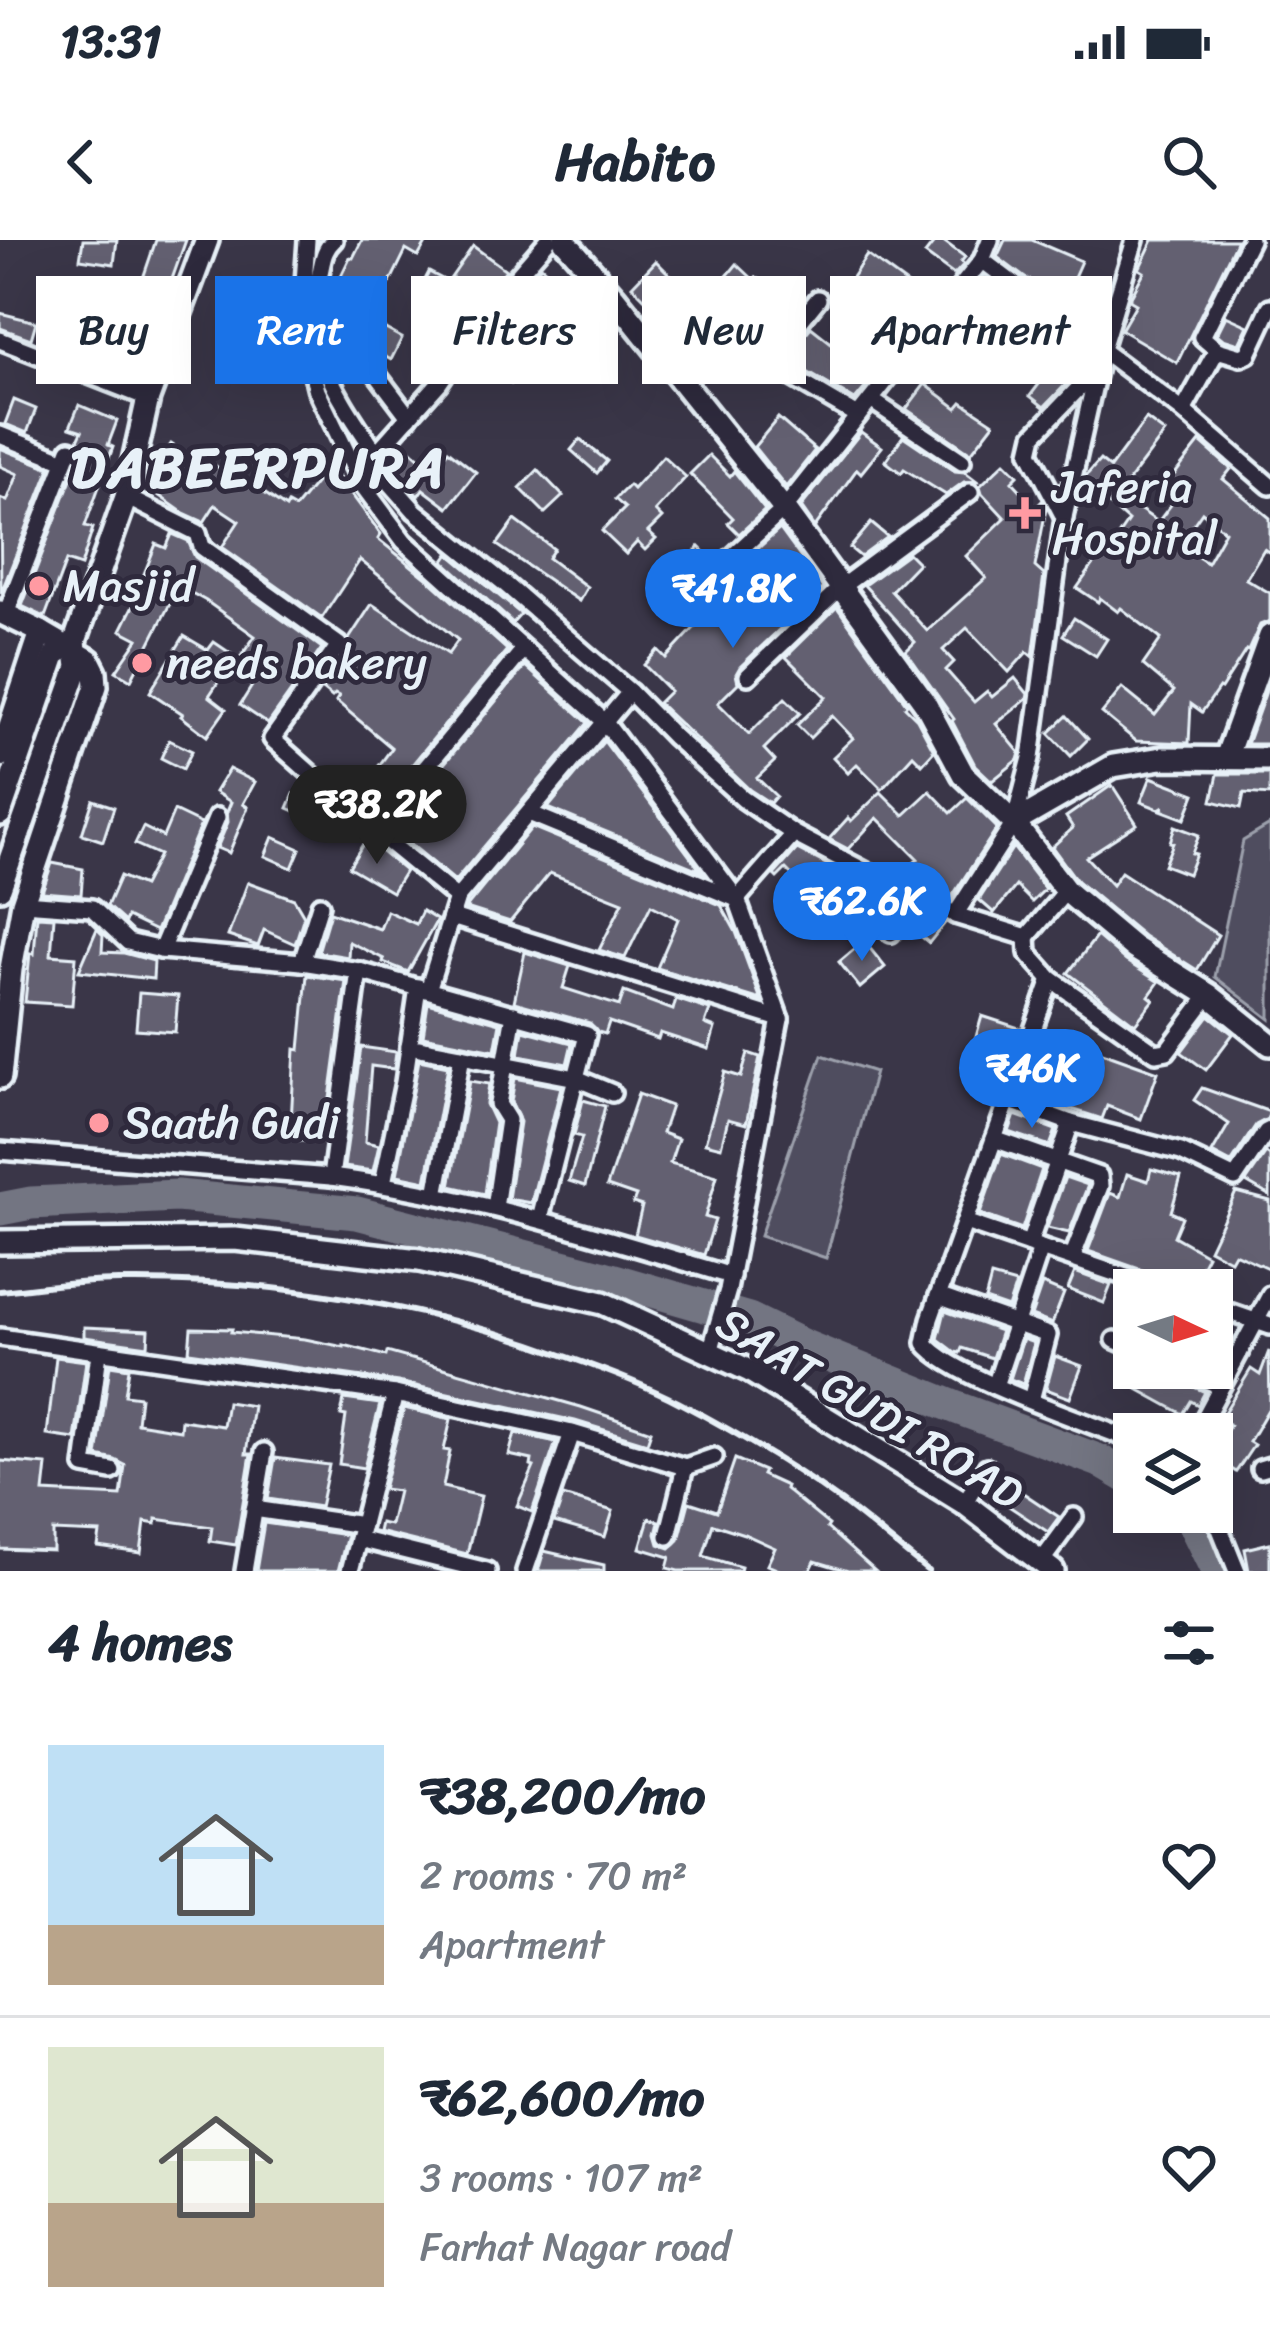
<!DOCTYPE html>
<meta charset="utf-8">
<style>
:root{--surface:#fff;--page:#f2f2f3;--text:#1f2937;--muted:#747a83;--line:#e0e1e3;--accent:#1a73e8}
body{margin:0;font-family:Sriracha,sans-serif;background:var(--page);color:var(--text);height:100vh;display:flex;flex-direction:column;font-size:45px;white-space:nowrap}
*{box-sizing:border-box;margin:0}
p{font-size:39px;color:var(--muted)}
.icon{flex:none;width:66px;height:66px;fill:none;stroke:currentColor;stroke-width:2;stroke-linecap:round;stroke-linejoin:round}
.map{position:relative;height:1331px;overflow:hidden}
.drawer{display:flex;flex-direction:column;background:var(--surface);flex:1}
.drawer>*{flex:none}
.banner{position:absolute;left:36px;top:36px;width:1200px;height:108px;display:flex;gap:24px}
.needle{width:78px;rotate:94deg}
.buttons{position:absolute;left:1113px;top:1029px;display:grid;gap:24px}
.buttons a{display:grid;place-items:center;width:120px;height:120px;border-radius:0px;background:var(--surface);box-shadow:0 12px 48px #0002;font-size:60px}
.price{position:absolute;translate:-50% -102px;padding:0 27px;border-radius:42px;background:var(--accent);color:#fff;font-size:39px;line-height:78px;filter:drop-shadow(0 3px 6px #0008)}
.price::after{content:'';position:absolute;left:50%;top:72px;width:36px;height:27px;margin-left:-18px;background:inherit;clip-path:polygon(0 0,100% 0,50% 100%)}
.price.on{background:#222;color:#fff}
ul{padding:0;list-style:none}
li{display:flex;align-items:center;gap:36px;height:300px;padding:0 48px}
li+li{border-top:3px solid var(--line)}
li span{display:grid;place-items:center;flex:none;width:336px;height:240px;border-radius:0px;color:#555}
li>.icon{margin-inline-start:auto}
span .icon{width:144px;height:144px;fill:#fffc;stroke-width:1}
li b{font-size:51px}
h2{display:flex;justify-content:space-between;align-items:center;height:144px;padding:0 48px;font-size:51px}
.tag{padding:0 42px;border-radius:0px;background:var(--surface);box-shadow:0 12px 48px #0002;font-size:42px;line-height:108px}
.tag.on{background:var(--accent);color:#fff}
.status{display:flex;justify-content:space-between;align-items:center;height:84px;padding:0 60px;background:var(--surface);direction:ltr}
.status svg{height:33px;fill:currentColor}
header{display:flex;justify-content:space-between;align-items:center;height:156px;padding:0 48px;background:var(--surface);font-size:54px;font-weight:800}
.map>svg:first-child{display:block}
</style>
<div class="status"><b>13:31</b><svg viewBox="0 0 49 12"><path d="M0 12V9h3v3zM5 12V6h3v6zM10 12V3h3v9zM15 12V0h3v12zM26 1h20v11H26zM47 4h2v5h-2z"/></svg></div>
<header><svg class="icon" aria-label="back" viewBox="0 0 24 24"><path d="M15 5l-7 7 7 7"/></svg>Habito<svg class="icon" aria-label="search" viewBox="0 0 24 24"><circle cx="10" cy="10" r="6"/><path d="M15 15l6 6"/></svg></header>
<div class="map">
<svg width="1270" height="1331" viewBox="0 0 1270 1331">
<rect width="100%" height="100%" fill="#3a3648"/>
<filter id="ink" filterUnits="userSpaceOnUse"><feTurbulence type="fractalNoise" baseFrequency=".00833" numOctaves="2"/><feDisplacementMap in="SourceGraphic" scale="24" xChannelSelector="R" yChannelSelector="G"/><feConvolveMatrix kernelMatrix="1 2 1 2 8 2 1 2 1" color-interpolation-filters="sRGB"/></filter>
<g filter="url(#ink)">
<g fill="#504e5f" stroke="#9ca0ac" stroke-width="3">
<path d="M1270,585V779L1215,737L1243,601Z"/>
<path d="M822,815L875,832L826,1018L760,996Z"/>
</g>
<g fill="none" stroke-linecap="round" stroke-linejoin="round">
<g stroke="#737482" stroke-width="33">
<path d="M0,969L31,963L177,956L357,973L601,1036L749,1079L802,1105L957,1168L1100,1221L1134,1241"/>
<path d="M1188,1272L1217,1331"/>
</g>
</g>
<g fill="#636171" stroke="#e8f1f8" stroke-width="3" fill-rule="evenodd">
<path d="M83,0H117L114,24L80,19Z"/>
<path d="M156,0H186L167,53L141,44Z"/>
<path d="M362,0H428L418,17L406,10L381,61L339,40L350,17L353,18Z"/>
<path d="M936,0H942L965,17L961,22L964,24L954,35L925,14Z"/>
<path d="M1005,0H1032L1081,21L1066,55L1025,38L997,17Z"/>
<path d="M1153,0H1237L1177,123L1121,90L1136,64L1129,60L1144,32L1139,29Z"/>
<path d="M473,6L506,30L486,54L466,39L449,72L417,55L429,32L448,42Z"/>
<path d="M867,15L933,63L915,85L894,70L890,76L873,63L866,74L839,57Z"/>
<path d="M656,21L670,35L645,59L632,46Z"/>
<path d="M737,24L754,40L756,37L797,66L782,85L753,61L741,60L735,56L731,61L717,48Z"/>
<path d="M541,26L552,35L544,43L572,68L536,109L511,144L472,115L506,67Z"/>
<path d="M983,38L1001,50L969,95L993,113L977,134L934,101Z"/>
<path d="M0,73L36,82L31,99L0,88Z"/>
<path d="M360,75L402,98L391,120L374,110L360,92L351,88Z"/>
<path d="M1226,76L1248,86L1239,104L1223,99L1217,94Z"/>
<path d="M811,87L839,109L837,111L875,136L855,160L785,119Z"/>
<path d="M1071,102L1087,114L1068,142L1044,167L1030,156Z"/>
<path d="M925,144L957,168L962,162L994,183L971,213L906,169Z"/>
<path d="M14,160L36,169L27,193L5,184Z"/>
<path d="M79,165L117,181L108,205L113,207L85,286L93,288L81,326L66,321L45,377L22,366L81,213L78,200L82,191L70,187Z"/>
<path d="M778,178L815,210L786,247L754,207Z"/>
<path d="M1146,179L1165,193L1127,243L1140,254L1132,264L1158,282L1179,254L1167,244L1200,202L1231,229L1223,239L1270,278V313L1264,309L1246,339L1270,353V381L1260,385L1248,411L1246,410L1221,449L1219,448L1202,472L1191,464L1189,503L1136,501L1102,473L1122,448L1155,475L1174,451L1143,425L1161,399L1121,368L1118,372L1100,358L1098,362L1077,348L1099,317L1102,319L1128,281L1084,243L1085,237L1100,220L1110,228ZM1202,272L1225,291L1207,323L1179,305Z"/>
<path d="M861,192L882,207L861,233L857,229L815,287L801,267Z"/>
<path d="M903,196L955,231L965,232L977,241L964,242L946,255L904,229L901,233L885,221Z"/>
<path d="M580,199L607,221L597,233L571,210Z"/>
<path d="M402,202L433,230L448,210L476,232L448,268L423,249L418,256L386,220Z"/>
<path d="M171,204L196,221L200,215L245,246L248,242L286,268L288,264L295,268L330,225L381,294L378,299L428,339L507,410L391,550L372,535L392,508L336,461L339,456L335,454L332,457L322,449L349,412V399L372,364L448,414L458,400L360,320L322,378L222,307L239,281L215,265L204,282L182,272L144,245Z"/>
<path d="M0,208L50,228L1,353L0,258L7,261L18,234L0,226Z"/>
<path d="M709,215L730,236L734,231L765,270L739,294L728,283L733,278L690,234Z"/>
<path d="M663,216L686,237L655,271L662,278L648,292L656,299L645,310L637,302L626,314L602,291L625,268L615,259L629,245L633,249Z"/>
<path d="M1005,222L1018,235L1012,241L1036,267L1042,261L1046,269L1035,327L1044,335L1033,417L1027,412L1009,432L967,388L943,410L954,422L946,430L974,462L987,451L992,457L1015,438L1028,454L1027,459L996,484L1020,513L1018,520L992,541L975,525L952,481L954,479L906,411L915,402L864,345L908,313L918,323L891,351L927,391L986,338L966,316L1005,278L982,253L980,246Z"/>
<path d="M538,230L563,256L545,273L520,248Z"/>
<path d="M515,280L554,309L548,318L587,347L579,361L497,305Z"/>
<path d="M871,283L888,297L861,317L850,308Z"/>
<path d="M780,289L823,348L740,427L736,434L738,443L718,463L749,494L785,458L800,473L764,509L775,521L757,538L776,556L770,563L750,550L658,463L670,451L644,425L658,410L666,418L711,370L686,345L670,361L660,350L699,307L712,320V333L717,337H726Z"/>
<path d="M172,294L188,301L195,317L322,408L268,484L240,465L252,446L227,429L209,456L226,469L207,496L181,476L183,474L150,452L184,396L208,410L214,402L239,419L255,396L206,361L179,346L131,440L116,431L138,399L121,390L143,346L140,344L156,304L166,308Z"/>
<path d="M449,314L521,374L513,383L444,321Z"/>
<path d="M837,367L907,464L905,467L917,479L934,511L922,524L913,515L882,549L857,524L848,533L833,517L853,498L832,476L810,498L797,485L826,457L786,417Z"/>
<path d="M1074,378L1107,399L1096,416L1063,395Z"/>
<path d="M525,426L588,483L455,641L391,588Z"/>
<path d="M1270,440V504H1247Z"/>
<path d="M1067,476L1088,499L1071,516L1049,493Z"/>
<path d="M169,500L192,511L183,529L161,518Z"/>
<path d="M604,501L701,631L548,568Z"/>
<path d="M229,529L255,542L243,564L248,567L229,613L217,608L228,582L227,572L231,562L215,552Z"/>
<path d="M1218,534H1270V555L1244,553L1241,568L1212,561Z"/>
<path d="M1151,537L1195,554L1185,579L1161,570L1164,566L1159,569L1141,562Z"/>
<path d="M1112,545L1137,584L1086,617L1112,645L1121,632L1218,695L1197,730L1143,696L1077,641L1052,607L1073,588L1066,577Z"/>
<path d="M930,551L951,573L967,558L997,588L951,658L937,650L919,644L906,630L918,619L877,578L848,609L829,599L848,578L851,581L881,552L904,575Z"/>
<path d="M294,554L324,567L317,581L288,568Z"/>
<path d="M93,560L114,567L103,601L82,594Z"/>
<path d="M174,571L201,584L156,691L127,677L125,682L107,666L120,636L143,646L159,615L135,604L143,587L163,597Z"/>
<path d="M1175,586L1199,595L1192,613L1196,614L1188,634L1164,625L1173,603L1170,602Z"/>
<path d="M532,587L721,665L736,692L761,760L657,728L678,679L651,665L625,718L599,710L623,662L550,633L510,682L466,668Z"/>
<path d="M273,597L300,609L292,628L265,616Z"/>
<path d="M366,599L405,631L392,652L349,627Z"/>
<path d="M1013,607L1045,649L1032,662L1016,646L994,673L979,660Z"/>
<path d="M797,609L839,631L800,681L788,672L806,649L786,629L777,638L774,635Z"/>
<path d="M52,623L83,629L81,655L42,652Z"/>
<path d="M248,642L294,659L304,676L295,704L264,690L258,706L228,696Z"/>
<path d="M920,669L945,683L929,703L909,687Z"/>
<path d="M387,671L416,684L422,671L437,680L408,732L383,722L384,719L349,702L348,717L318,712L330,672L380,689Z"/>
<path d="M37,676L54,677L51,715L76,717L72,765L25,762L30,713L34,714Z"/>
<path d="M97,689L103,695L102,712L124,713L154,721L153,739L79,731Z"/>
<path d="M1097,696L1126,721L1159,742L1149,756L1154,760L1135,784L1068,733Z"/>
<path d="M864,701L885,727L860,748L839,722Z"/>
<path d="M525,712L570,726L563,748L619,766L624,752L673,770L676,759L710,770L705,784L715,788L709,809L660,793L658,799L609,782L605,794L598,792L590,783L514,762Z"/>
<path d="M307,735L346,741L324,903L290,900L295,809L300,810Z"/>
<path d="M139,753L178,756L175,792L136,789Z"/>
<path d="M428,763L500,783L495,810L423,796Z"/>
<path d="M1209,775L1233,794L1206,830L1181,812Z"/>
<path d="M982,776L1019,788L1005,832L969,821Z"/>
<path d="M523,790L572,803L567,824L519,815Z"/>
<path d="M1042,801L1077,813L1080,804L1158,832L1141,879L1107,866L1102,879L1035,857L1044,831L1033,827Z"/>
<path d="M361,807L396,812L394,829L371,826L365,902L379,905L373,931L344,927Z"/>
<path d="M748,813L760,817L746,884L728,879L721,907L705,903L725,832L741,837Z"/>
<path d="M419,820L448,826L426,941L397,935Z"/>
<path d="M515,838L561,847L531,963L508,959L520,882L511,862Z"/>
<path d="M470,841L489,844L486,864L495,883L485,954L450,946Z"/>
<path d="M1202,848L1270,872L1267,879L1256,885L1231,923L1212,913L1229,884L1194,860Z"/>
<path d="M638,854L671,866L662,893L678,899L670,923L717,936L705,977L715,980L704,1015L635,995L642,966L633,963L636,956L607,946Z"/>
<path d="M583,860L605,866L585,946L569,941L582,897L574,895Z"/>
<path d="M1015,875L1056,890L1050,906L1009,892Z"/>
<path d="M1266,913L1270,916V956L1246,942Z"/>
<path d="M1001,914L1042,929L1022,989L980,974Z"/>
<path d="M1151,929L1181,937L1171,972L1182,977L1174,996L1207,1015L1189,1050H1176L1174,1043L1168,1039L1088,1011L1110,953L1120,957L1127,934L1148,941Z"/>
<path d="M1065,937L1088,945L1069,993L1047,988Z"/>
<path d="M1236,952L1270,961V1029L1234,1013L1230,1020L1209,1009Z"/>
<path d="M1075,1032L1111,1045L1104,1063L1068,1049Z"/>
<path d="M991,1037L1016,1044L1008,1068L985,1060Z"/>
<path d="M1042,1044L1064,1053L1052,1084L1031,1076Z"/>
<path d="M945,1071L1001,1091L992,1118L962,1108L960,1113L955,1112L938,1099Z"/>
<path d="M84,1087L149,1090L148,1106L84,1097Z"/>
<path d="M191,1088L232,1089L231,1092L305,1099L344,1107V1105L386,1116L387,1112L581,1167L651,1191L647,1203L575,1181L398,1142L189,1112Z"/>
<path d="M1023,1099L1034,1103L1023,1144L1010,1139Z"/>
<path d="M1269,1111L1270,1166L1249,1202L1254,1205L1236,1232L1212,1216L1230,1185L1220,1179L1251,1129L1260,1135Z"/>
<path d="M1055,1116L1082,1126L1070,1158L1046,1149Z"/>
<path d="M56,1117L86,1121L75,1199L47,1195Z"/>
<path d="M110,1125L129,1128L125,1155L140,1157L137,1183L180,1190L181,1180L223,1186L227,1162L253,1166L246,1214H251L236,1305L210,1301L212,1287L156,1279V1284L145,1282L141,1313L98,1307L100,1293L53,1291V1311L0,1309V1221L47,1225L44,1252L121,1256L125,1225L115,1220L97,1216Z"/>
<path d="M1142,1128H1167L1173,1138L1205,1152L1198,1165L1191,1161L1183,1174L1132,1146Z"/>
<path d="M344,1159L380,1164L364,1228L339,1224L346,1176L341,1175Z"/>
<path d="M404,1168L451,1179L444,1210L450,1211L443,1247L481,1256L467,1314L378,1292L380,1283L390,1285L398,1251L383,1249Z"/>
<path d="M515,1193L556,1202L532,1272L517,1266L534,1227L531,1226L532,1220L509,1215Z"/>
<path d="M275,1218L329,1225L320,1267L268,1259Z"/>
<path d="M735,1219L764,1231L762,1235L786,1246L785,1249L829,1285L827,1288L875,1331H848L815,1321L810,1331H781L767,1325L775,1308L744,1294L713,1284L703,1316L741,1327L740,1331H678L667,1328L670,1317L640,1308L649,1278L659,1281L656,1294L659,1304L670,1308L679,1300L689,1262L717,1271Z"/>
<path d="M996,1235L1059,1277L1048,1292L986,1251Z"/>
<path d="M563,1256L613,1271L605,1297L554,1282Z"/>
<path d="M264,1283L347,1295L338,1331H256Z"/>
<path d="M1270,1303V1331H1249L1245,1309Z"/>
<path d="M544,1311L604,1325V1331H538Z"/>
</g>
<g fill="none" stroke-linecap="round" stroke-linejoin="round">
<g stroke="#e8f1f8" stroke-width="24">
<g id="street">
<path d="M307,0L301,86L317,151L363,246L404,301L604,481L737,659L780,779L728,1050L710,1112"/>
<path d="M334,0C324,9 323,19 320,33C302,108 336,153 376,213"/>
<path d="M548,0L496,60L439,143L370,220L415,271L504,343L630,452L674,497L743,559L794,594L905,652L933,661L955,675L1027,697L1028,713L1051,739L1156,813L1167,811L1209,755"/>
<path d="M982,20L1183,171L1270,246"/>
<path d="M818,59L773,115L771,122L776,128L858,176"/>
<path d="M104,67L172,89"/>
<path d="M746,71L784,102"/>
<path d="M0,100L148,158"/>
<path d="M351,100L409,177"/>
<path d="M1217,110L1202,97L1250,0"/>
<path d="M545,117L606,47"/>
<path d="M871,160L962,221"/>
<path d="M1183,171L1217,110L1241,117L1248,114L1270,67"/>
<path d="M0,195L65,221"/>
<path d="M126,257L198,293L202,307L339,405L272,499L374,590L457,658"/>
<path d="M1064,277L1030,212L1034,195L1097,129"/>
<path d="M722,326L784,269L982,20L990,0"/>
<path d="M6,374L70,209"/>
<path d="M748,436L841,347L970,252"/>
<path d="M529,573L737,659L794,594"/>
<path d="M374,590L524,409"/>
<path d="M23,663L92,668L128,702L161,710L302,722L359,731L587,795L540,978"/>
<path d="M955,675L1014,583L1031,518L1064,277L1102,109L1135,0"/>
<path d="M452,677L780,779"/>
<path d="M891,693L914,655"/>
<path d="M1027,697L1066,651"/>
<path d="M161,710L217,577"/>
<path d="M302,722L320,665"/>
<path d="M1051,739L930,1079L925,1103C950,1137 1090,1183 1134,1201"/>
<path d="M428,750L457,658L630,452"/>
<path d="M409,806L576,838L612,853"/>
<path d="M1008,860L1071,883L1029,1004"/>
<path d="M1071,883L1181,912L1235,938L1266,892L1270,890"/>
<path d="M994,899L1099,936L1100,946L1072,1018"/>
<path d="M0,911L331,937C468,955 599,996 731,1036"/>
<path d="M331,937L359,731"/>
<path d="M383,943L404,842L418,747"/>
<path d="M436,955L462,816"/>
<path d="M495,968L508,880L498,864L514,774"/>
<path d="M965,982L1164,1050"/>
<path d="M938,1056L1048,1095L1031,1160"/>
<path d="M1212,1066L1270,1086"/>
<path d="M0,1097L395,1154L572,1193L685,1227L714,1217"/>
<path d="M1115,1100L1134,1108"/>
<path d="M99,1113L84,1226L112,1231"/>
<path d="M1179,1128L1220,1146"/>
<path d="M995,1146L1041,1008"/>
<path d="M1196,1194L1270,1055"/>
<path d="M1260,1229L1270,1226"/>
<path d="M964,1263L987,1227"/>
<path d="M254,1269L362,1285"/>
<path d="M1212,1269L1237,1331"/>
<path d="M668,1296L685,1227"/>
<path d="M358,1299L487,1331"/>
<path d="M1041,1322L1074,1277"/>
<path d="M244,1331L264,1212"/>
<path d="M350,1331L395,1154"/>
<path d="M525,1331L572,1193"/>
</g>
</g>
<g stroke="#e8f1f8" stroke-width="30">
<g id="secondary">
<path d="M564,0L615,58L784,269L925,463L963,534L1014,583L1066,651L1134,708L1209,755L1270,804"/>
<path d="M0,372L41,392L89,420L95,432L96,446L23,663L11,729L0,837"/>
<path d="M0,516L41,392"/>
<path d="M1226,518L1270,396"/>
<path d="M0,574L55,415L75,401L126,257L148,158L207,0"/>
<path d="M1014,583L1113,526L1162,518L1270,519"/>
<path d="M0,648L78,427L75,402"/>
<path d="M0,1002L235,999L419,1020L603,1063L750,1131L964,1263L1053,1331"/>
</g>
</g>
<use href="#street" stroke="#2f2a3d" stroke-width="15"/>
<use href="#secondary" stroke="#2f2a3d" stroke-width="21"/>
<path stroke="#e8f1f8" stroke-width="6" d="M0,1051C39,1047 79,1041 119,1041C272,1039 424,1064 568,1117C605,1130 643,1144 678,1162C734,1191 791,1225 842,1262C871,1284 899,1308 928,1331"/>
</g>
</g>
<g fill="#ff9aa2" stroke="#2f2a3d" stroke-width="4.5">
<path d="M1019 255h12v12h12v12h-12v12h-12v-12h-12v-12h12z"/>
<circle cx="39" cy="346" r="12"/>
<circle cx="142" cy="423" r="12"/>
<circle cx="99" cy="883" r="12"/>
</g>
<g text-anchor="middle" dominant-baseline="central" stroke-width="10" stroke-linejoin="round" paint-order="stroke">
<g font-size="45" fill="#e8f1f8" stroke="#2f2a3d" text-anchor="start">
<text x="1052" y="247">Jaferia<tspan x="1052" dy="52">Hospital</tspan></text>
<text x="63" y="346">Masjid</text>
<text x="166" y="423">needs bakery</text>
<text x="123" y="883">Saath Gudi</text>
</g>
<g font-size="45" fill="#e8f1f8" stroke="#2f2a3d">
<text transform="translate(870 1168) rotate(31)">SAAT GUDI ROAD</text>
</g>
<g font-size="57" font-weight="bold" letter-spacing="3" fill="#e8f1f8" stroke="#2f2a3d">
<text x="259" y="227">DABEERPURA</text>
</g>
</g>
</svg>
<div class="buttons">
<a><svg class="needle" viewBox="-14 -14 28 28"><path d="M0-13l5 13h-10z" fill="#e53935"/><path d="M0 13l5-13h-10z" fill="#747a83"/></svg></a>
<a><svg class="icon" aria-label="layers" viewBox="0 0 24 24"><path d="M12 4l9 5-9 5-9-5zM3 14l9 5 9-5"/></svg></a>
</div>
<b class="price" style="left:733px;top:411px">₹41.8K</b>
<b class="price on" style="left:377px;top:627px">₹38.2K</b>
<b class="price" style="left:862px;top:724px">₹62.6K</b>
<b class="price" style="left:1032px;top:891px">₹46K</b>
<div class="banner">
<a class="tag">Buy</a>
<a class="tag on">Rent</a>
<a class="tag">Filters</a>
<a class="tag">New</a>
<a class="tag">Apartment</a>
</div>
</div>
<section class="drawer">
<h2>4 homes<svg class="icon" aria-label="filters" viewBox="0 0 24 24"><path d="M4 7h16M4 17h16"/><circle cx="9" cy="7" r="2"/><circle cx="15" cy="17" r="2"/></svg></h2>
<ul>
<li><span style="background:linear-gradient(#bfe0f5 75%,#b9a48a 0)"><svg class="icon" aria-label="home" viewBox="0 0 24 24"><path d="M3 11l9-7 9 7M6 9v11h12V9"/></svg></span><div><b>₹38,200/mo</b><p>2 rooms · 70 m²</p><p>Apartment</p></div><svg class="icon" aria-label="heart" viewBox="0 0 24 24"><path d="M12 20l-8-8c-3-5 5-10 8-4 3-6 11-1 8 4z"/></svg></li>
<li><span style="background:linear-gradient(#dfe7d0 65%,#b9a48a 0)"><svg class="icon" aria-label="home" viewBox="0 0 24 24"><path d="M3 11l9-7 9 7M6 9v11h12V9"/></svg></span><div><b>₹62,600/mo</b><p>3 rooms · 107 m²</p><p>Farhat Nagar road</p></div><svg class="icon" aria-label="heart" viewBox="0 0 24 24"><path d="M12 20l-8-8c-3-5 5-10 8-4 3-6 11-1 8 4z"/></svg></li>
</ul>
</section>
